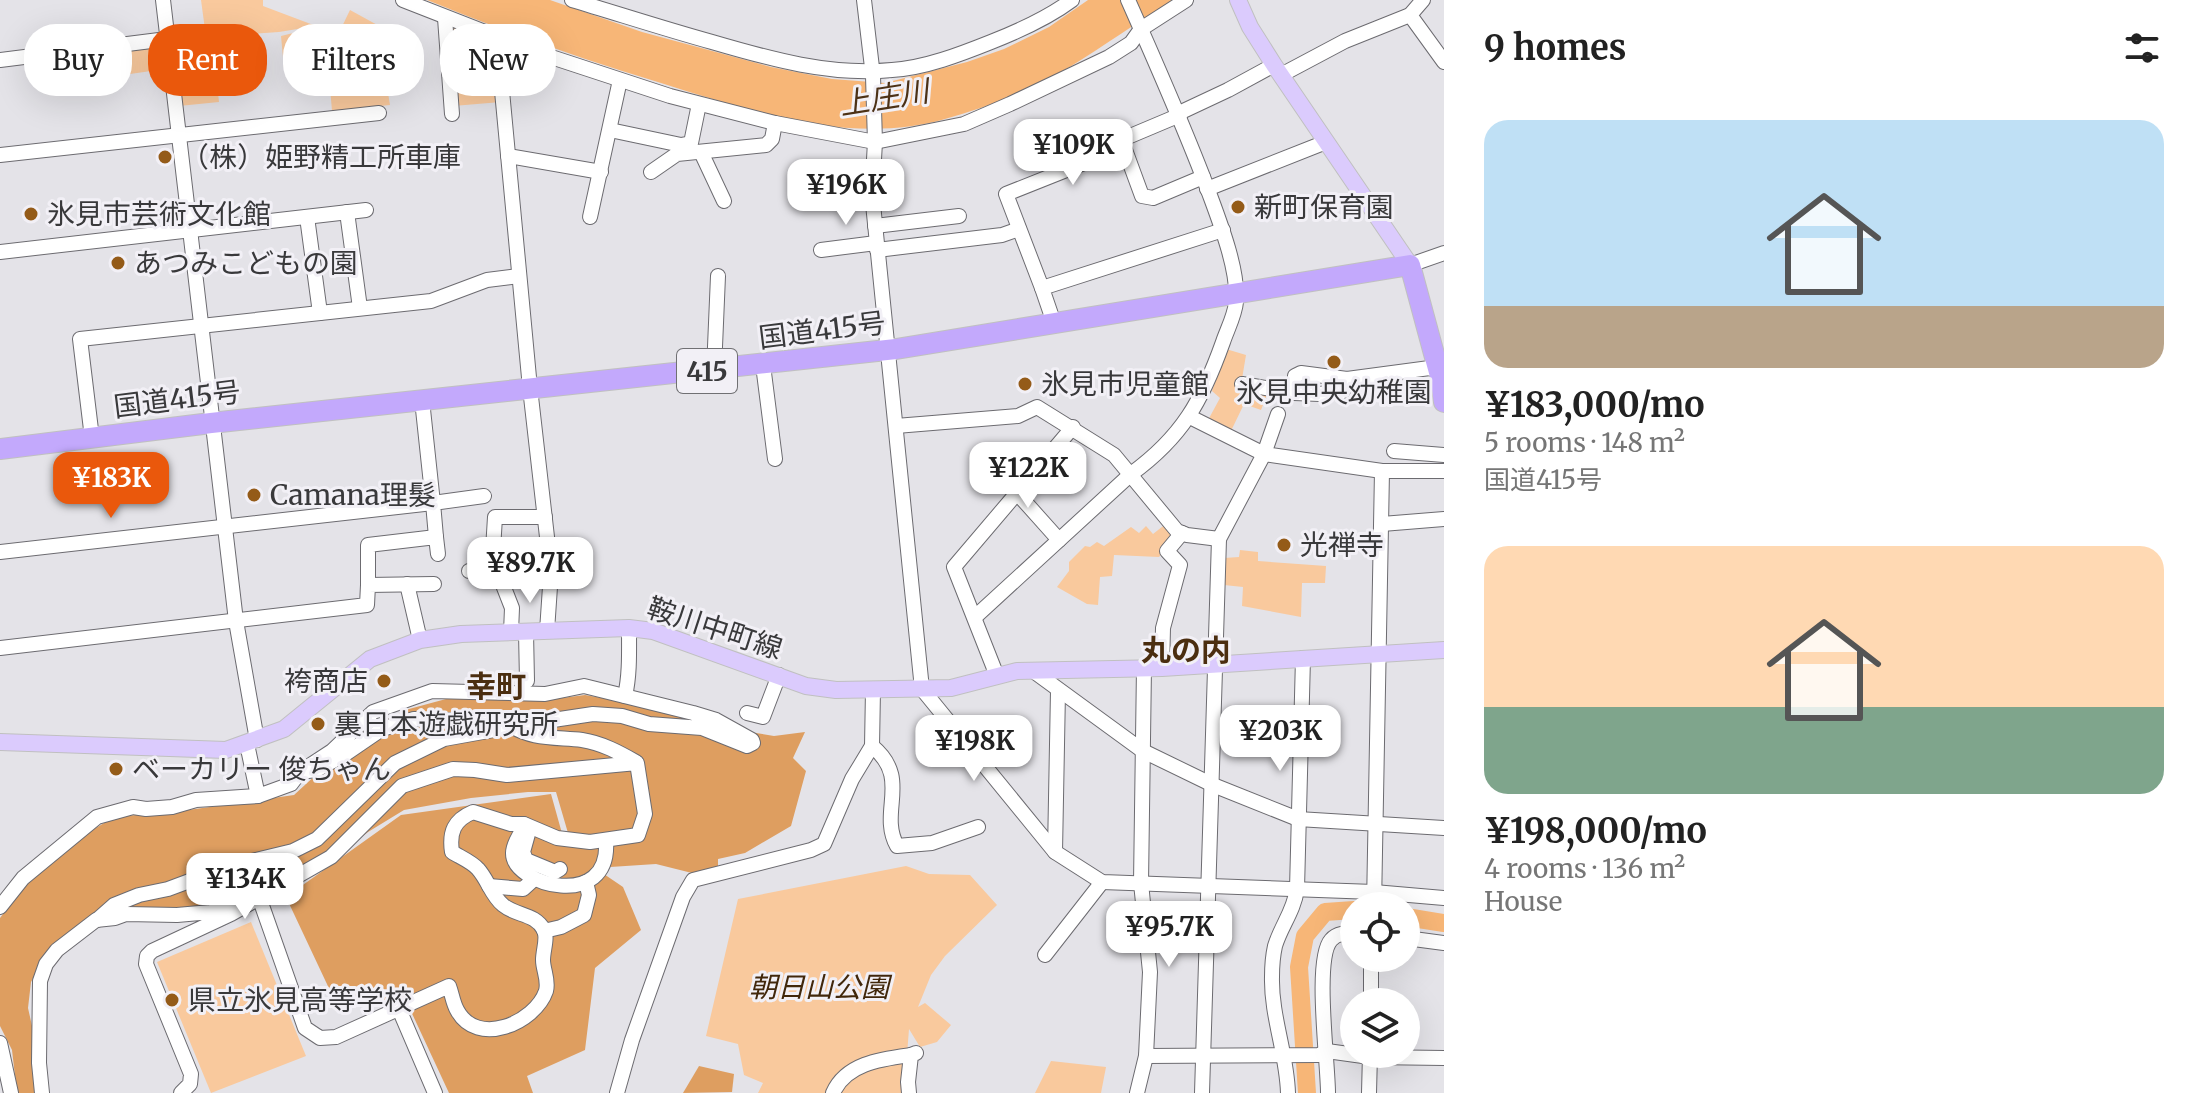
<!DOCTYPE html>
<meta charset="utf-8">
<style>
:root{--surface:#fff;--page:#f2f2f2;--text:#222;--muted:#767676;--accent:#ea580c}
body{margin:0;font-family:Merriweather,"Noto Sans JP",serif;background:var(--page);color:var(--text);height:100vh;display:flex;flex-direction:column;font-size:30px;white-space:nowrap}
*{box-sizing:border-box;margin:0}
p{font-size:26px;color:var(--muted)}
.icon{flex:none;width:44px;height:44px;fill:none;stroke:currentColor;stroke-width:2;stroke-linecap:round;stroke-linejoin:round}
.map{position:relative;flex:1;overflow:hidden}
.details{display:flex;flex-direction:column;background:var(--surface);width:760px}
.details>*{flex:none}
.guide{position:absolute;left:24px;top:24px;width:760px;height:72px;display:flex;gap:16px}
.tools{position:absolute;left:1340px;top:892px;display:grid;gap:16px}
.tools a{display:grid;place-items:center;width:80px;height:80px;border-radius:50%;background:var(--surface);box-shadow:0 8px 32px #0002;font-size:40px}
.price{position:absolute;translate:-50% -68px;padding:0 18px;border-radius:16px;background:#fff;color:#222;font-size:26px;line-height:52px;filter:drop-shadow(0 2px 4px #0008)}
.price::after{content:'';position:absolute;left:50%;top:48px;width:24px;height:18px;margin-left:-12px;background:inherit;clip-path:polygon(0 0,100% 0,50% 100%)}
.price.current{background:var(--accent);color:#fff}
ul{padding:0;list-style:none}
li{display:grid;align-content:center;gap:16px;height:424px;padding:0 40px}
li span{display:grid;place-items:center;height:248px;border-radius:24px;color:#555}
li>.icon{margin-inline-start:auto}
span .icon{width:144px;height:144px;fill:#fffc;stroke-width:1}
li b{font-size:34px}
h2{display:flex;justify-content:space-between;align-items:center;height:96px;padding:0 40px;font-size:34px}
.tag{padding:0 28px;border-radius:32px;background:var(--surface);box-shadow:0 8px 32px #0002;font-size:28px;line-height:72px}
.tag.current{background:var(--accent);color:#fff}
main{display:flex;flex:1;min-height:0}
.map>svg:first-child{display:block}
</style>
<main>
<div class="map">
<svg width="1444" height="1093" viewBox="0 0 1444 1093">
<rect width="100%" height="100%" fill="#e4e3e8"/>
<g fill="#f9c99d">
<path d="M201,0H263V6L316,26L279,32L206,37Z"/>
<path d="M350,10L381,27L399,30L409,36L393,55L405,65L407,78L386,81L390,105L332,111L328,63L284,68L281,36L317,27L325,35L336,39Z"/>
<path d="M447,20L495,38L501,102L453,106Z"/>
<path d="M162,45L165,69L130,74L127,49Z"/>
<path d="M215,65L219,102L179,106L176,69Z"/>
<path d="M1226,349L1246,355L1241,385L1268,392L1261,410L1244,404L1230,433L1207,422L1220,398L1212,391Z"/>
<path d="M1167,523L1178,535L1159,557L1114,555L1112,576L1100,577L1098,605L1087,604L1057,587L1069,571V562L1085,546L1090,547L1097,542L1104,546L1131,527L1139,533L1146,526L1153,534Z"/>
<path d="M1240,550L1258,552V561L1326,566L1325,583H1302L1301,617L1242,606L1243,587L1224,585V558L1239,557Z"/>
<path d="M906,866L929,874L970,875L997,905L945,956L931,975L918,1007L925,1003L951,1025L937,1042L920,1047L909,1029L904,1093H758L763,1083L744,1075L738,1044L706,1036L738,899Z"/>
<path d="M251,922L306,1056L211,1093L157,962Z"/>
<path d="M1051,1061L1106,1067L1101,1093H1035Z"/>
</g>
<g fill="#de9e60">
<path d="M585,695L630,703L713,726L774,736L805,732L793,758L806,771L791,826L745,853L718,859V868L696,874L656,864L595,868L623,887L641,930L595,968L585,1050L527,1076L533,1093H449L409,1007L334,999L286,897L401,815L551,794L563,837L598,835L568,833L556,792H528L471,798L404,810L368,832L297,886L253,891L185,911L99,913L47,952L31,982L28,1008L47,1093H17L12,1050L0,1026V918L27,882L76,840L114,817L181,811L294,795L366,729L409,709L446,699L488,697L554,699Z"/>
<path d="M699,1066L734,1074L732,1092L683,1093Z"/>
</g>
<path fill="#f7b677" d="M427,0H550L642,32L771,67L832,79L885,83L967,62L1004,49L1049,27L1088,0H1175C1137,21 1105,46 1068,68C1030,90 988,107 945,119C851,146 751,111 661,83C581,59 504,31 427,0Z"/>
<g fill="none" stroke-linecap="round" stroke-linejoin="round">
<g stroke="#f7b677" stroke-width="18">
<path d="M1406,917L1444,923"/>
<path d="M1307,1093L1299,967L1305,936L1325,912L1354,910"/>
</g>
<g stroke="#6c6b70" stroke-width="16">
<g id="minor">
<path d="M163,0L236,621L257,740"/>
<path d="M403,0L536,52L670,96L775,123L875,142L964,124L1010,104L1109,57L1131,43L1141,29L1186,0"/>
<path d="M572,0C619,14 665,29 712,42C770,59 830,76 892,70C925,68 961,54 991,42C1019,31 1048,18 1072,0"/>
<path d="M864,0L873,76L875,142L872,194L922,689L1055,852L1102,882L1374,892L1444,898"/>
<path d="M1410,15L1444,62"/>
<path d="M445,18L452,114"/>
<path d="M497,38L530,388L551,572L547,631"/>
<path d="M0,60L167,39"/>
<path d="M1281,75L1345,41L1410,15L1423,0"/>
<path d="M1179,113L1228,90L1274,65"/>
<path d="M610,130L681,145L691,143L699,104"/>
<path d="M1124,147L1142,196L1153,198L1203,177"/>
<path d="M701,152L724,201"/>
<path d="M0,155L379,113"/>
<path d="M508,156L601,172"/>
<path d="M651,172L677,154L766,145L772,139L775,123"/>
<path d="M1207,189L1326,142"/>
<path d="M347,212L360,308"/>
<path d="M307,217L320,313"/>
<path d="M590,217L620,80"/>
<path d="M875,226L959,216"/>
<path d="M821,250L876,243"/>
<path d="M877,250L1002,235L1019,229"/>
<path d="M0,252L366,210"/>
<path d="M1410,265L1444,253"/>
<path d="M1042,288L1006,194L1124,147L1123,139L1180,115"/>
<path d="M1054,323L1042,288L1223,230"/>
<path d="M763,365L775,459"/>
<path d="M714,370L718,276"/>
<path d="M1347,379L1301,373L1295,376L1294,393L1320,394L1343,391L1347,379L1437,367"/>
<path d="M1242,384L1294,393"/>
<path d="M1190,417L1264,454L1382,471H1444"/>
<path d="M896,426L1018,416L1037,407L1114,455L1177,531L1187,535L1219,539"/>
<path d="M92,438L80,339L431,301L487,280L519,276"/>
<path d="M1394,451L1444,455"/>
<path d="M1017,493L1059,540"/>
<path d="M1382,524L1444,519"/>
<path d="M436,537L433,503L484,496"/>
<path d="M0,552L433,503L422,400"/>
<path d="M469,571H486L492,566L495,517H545"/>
<path d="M407,584L420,640"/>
<path d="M368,585V545L436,537L438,554"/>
<path d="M503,585L512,608L511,632"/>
<path d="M975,617L1131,474C1182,437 1202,401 1223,342C1227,330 1235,315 1236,302C1239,270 1219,220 1208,190C1184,126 1156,63 1128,0"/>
<path d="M526,632L527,681"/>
<path d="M0,648L367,605L368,585L434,584"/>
<path d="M1162,668L1163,628L1180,565L1167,551L1182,533"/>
<path d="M1032,670L1143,751L1213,785L1298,819L1444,828"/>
<path d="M997,676L954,567L1073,427"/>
<path d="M625,696C630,674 629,651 629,628"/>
<path d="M747,713L763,717L779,675"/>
<path d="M247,744L258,796L291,784L300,772L332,751L373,712L432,691L545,694L584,686L693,713L716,720L752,740L753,743L747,746L702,728L649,724L622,716L593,714L533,723L414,719L382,729L344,755L316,770L300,772"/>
<path d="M872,746C912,779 878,811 897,846L932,843L978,827"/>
<path d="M524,824C522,834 513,842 513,853C512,885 611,912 606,841"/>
<path d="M528,834L523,852L526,860L555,872L560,869"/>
<path d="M1055,852L1058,691"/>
<path d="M489,886L523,889L534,879"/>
<path d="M1374,906L1382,471"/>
<path d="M0,907L23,878L97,817L133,807L146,809L172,807L196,800L258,796"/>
<path d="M97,920L114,905L139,895L168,889L227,867L293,851L317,839L395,763L444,739L494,730L508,724C531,740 556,737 582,740C602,743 620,753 636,762"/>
<path d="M544,931L561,927L584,915L589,895L586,882"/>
<path d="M1406,938L1444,943"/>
<path d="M1045,955L1102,882"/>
<path d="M1371,1002V958"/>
<path d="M399,1009L435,1093"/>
<path d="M0,1043L11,1093"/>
<path d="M1146,1056L1319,1055L1327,1051L1370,1057L1444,1058"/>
<path d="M42,1093L39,1063L40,981L46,964L57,950L96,920L115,918L126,914L177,915L211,912L259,897L305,1028L320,1038L336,1037L449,986C452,994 453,1003 457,1010C477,1048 535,1023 546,991C549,980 543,970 543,960C543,950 548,938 544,930C535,913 516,916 503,905C491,895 488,880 478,869C472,862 460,857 452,852C449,832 454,820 473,812L511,824H524L557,838L590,842L638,835L645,814L637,763L507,775L475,770L453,769L402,786L331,857L231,914L152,951L147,956L146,964L191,1074L190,1084L181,1093"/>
<path d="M617,1093L632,1040L683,897L693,880L811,850L824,844L852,779L872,746L873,690"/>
<path d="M833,1093C846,1063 882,1059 911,1055"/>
<path d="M909,1093L908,1082L911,1055L916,1053"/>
<path d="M1137,1093L1146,1056L1150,972L1141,883L1144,667"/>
<path d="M1202,1093L1219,539L1264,454L1278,414"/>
<path d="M1288,1093C1287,1054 1271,1016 1272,977C1272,968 1273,955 1275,946C1281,926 1294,911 1297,889L1303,658"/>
<path d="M1328,1093C1328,1062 1314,959 1331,940C1337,933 1346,933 1354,933"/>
<path d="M1369,1093L1370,1054"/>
</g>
</g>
<g stroke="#c0c0c0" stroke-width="18">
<g id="major">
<path d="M1238,0L1250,27L1274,65L1410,265"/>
<path d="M0,742L226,750L284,729L370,659L420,640L461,634L629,628L653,631L806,686L836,690L951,688L1017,671L1162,668L1444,650"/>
</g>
</g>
<g stroke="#c0c0c0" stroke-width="22">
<path id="highway" d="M0,449L211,423L896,349L1410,265L1440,376L1444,402"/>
</g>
<use href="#minor" stroke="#fff" stroke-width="14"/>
<use href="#major" stroke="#dbcbfd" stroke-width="16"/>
<use href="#highway" stroke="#c3a9fc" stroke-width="20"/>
</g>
<g fill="#945b18" stroke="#f2f0f6" stroke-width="3">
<circle cx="165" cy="157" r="8"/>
<circle cx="1238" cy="207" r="8"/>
<circle cx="31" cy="214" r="8"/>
<circle cx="118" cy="263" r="8"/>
<circle cx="1334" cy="362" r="8"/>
<circle cx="1025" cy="384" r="8"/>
<circle cx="254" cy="495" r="8"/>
<circle cx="1284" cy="545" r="8"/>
<circle cx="384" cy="681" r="8"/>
<circle cx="318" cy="724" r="8"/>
<circle cx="116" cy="769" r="8"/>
<circle cx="172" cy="1000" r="8"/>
</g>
<g text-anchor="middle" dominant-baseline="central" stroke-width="6" stroke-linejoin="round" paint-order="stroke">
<rect fill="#f2f0f6" stroke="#707073" stroke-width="2" x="677" y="349" width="60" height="44" rx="6"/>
<g font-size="26" font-weight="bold" fill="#39393b">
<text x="707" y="371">415</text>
</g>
<g font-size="28" fill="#39393b" stroke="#f2f0f6" text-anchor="start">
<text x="181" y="157">（株）姫野精工所車庫</text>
<text x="1254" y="207">新町保育園</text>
<text x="47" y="214">氷見市芸術文化館</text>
<text x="134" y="263">あつみこどもの園</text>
<text x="1041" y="384">氷見市児童館</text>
<text x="1334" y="392" text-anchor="middle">氷見中央幼稚園</text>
<text x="270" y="495">Camana理髮</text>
<text x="1300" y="545">光禅寺</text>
<text x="368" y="681" text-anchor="end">袴商店</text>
<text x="334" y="724">裏日本遊戯研究所</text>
<text x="132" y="769">ベーカリー 俊ちゃん</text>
<text x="188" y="1000">県立氷見高等学校</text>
</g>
<g font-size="28" fill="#39393b" stroke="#f2f0f6">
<text transform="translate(822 330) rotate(-7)">国道415号</text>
<text transform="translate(177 399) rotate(-7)">国道415号</text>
<text transform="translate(715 628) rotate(18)">鞍川中町線</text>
</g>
<g font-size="28" font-style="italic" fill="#41270b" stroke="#f2f0f6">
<text x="819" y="987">朝日山公園</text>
</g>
<g font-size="30" font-style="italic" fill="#4c3116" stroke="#f2f0f6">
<text transform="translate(884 97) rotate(-9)">上庄川</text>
</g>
<g font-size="30" font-weight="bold" fill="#4b2e10" stroke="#f2f0f6">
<text x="1186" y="650">丸の内</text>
<text x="496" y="686">幸町</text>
</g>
</g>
</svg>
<div class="tools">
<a><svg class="icon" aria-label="locate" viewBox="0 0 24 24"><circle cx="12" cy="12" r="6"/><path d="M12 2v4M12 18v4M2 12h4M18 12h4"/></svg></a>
<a><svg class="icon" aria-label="layers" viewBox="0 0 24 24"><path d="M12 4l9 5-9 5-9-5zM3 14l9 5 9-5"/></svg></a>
</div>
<b class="price" style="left:1073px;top:187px">¥109K</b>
<b class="price" style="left:846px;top:227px">¥196K</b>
<b class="price" style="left:1028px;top:510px">¥122K</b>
<b class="price current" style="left:111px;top:520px">¥183K</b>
<b class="price" style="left:530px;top:605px">¥89.7K</b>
<b class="price" style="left:1280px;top:773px">¥203K</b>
<b class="price" style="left:974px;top:783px">¥198K</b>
<b class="price" style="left:245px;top:921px">¥134K</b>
<b class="price" style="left:1169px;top:969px">¥95.7K</b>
<div class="guide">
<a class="tag">Buy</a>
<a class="tag current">Rent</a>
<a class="tag">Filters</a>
<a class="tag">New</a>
</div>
</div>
<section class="details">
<h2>9 homes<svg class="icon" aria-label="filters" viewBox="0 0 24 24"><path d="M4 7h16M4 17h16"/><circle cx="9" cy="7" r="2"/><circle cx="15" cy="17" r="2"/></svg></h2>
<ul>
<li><span style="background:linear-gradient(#bfe0f5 75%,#b9a48a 0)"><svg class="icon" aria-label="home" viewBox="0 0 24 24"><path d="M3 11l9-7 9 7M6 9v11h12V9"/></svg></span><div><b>¥183,000/mo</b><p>5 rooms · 148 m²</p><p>国道415号</p></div></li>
<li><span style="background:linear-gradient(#ffd9b3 65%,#7fa58c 0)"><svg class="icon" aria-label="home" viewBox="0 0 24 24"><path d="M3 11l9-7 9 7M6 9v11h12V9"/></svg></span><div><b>¥198,000/mo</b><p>4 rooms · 136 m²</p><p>House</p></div></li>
</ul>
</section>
</main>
